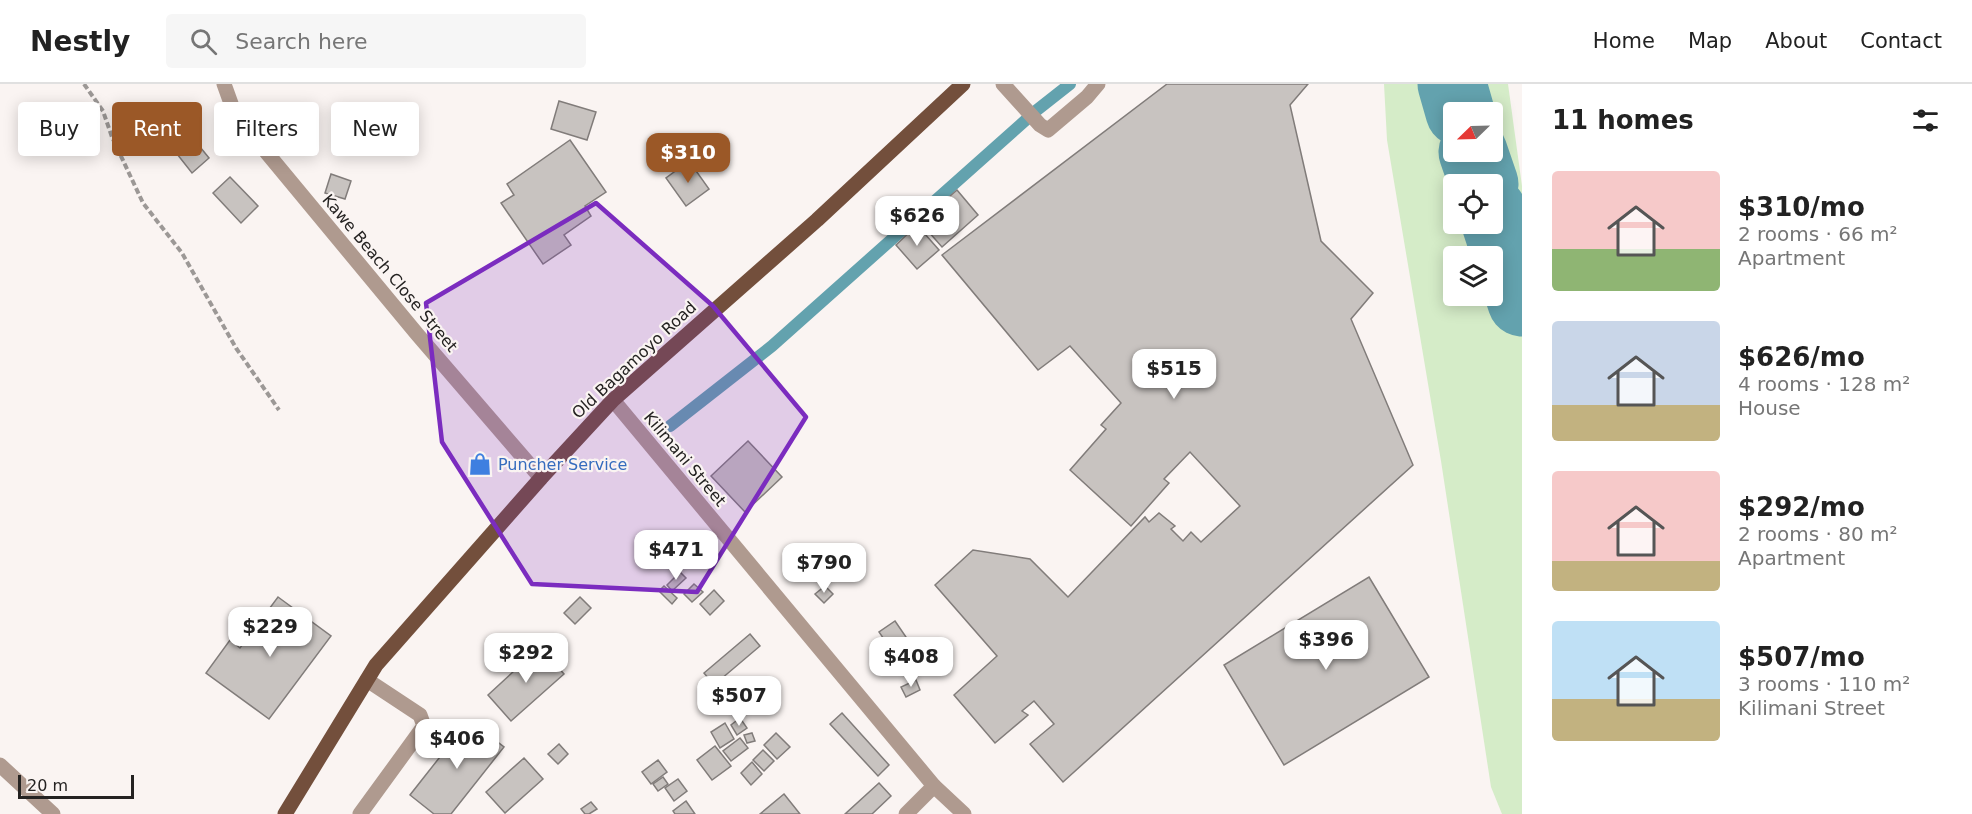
<!DOCTYPE html>
<meta charset="utf-8">
<style>
:root{--surface:#fff;--page:#f6f6f6;--text:#222;--muted:#767676;--line:#e0e0e0;--accent:#9b5827}
body{margin:0;font-family:"DejaVu Sans",sans-serif;background:var(--page);color:var(--text);height:100vh;display:flex;flex-direction:column;font-size:22px;white-space:nowrap}
*{box-sizing:border-box;margin:0}
p{font-size:20px;color:var(--muted)}
.icon{flex:none;width:33px;height:33px;fill:none;stroke:currentColor;stroke-width:2;stroke-linecap:round;stroke-linejoin:round}
.map{position:relative;flex:1;overflow:hidden}
.sheet{display:flex;flex-direction:column;background:var(--surface);width:450px}
.sheet>*{flex:none}
.hud{position:absolute;left:18px;top:18px;width:570px;height:54px;display:flex;gap:12px}
.needle{width:39px;rotate:247deg}
.fabs{position:absolute;left:1443px;top:18px;display:grid;gap:12px}
.fabs a{display:grid;place-items:center;width:60px;height:60px;border-radius:6px;background:var(--surface);box-shadow:0 3px 15px #0003;font-size:30px}
.scale{position:absolute;left:18px;bottom:15px;width:116px;box-sizing:border-box;padding-left:6px;border:3px solid #242221;border-top:0;font-size:16px;line-height:21px;white-space:nowrap;color:#242221;-webkit-text-stroke:4px #faf4f2;paint-order:stroke}
.price{position:absolute;translate:-50% -51px;padding:0 14px;border-radius:12px;background:#fff;color:#222;font-size:20px;line-height:39px;filter:drop-shadow(0 2px 3px #0008)}
.price::after{content:'';position:absolute;left:50%;top:36px;width:18px;height:14px;margin-left:-9px;background:inherit;clip-path:polygon(0 0,100% 0,50% 100%)}
.price.on{background:var(--accent);color:#fff}
ul{padding:0;list-style:none}
li{display:flex;align-items:center;gap:18px;height:150px;padding:0 30px}
li span{display:grid;place-items:center;flex:none;width:168px;height:120px;border-radius:6px;color:#555}
li>.icon{margin-inline-start:auto}
span .icon{width:72px;height:72px;fill:#fffc;stroke-width:1}
li b{font-size:26px}
h2{display:flex;justify-content:space-between;align-items:center;height:72px;padding:0 30px;font-size:26px}
.tag{padding:0 21px;border-radius:6px;background:var(--surface);box-shadow:0 3px 15px #0003;font-size:21px;line-height:54px}
.tag.on{background:var(--accent);color:#fff}
header{display:flex;align-items:center;gap:36px;box-sizing:border-box;height:84px;padding:0 30px;background:var(--surface);border-bottom:2px solid var(--line)}
header strong{font-size:28px}
nav{display:flex;gap:33px;margin-inline-start:auto;font-size:21px}
.search{width:420px;height:54px;background:var(--page);display:flex;align-items:center;gap:15px;box-sizing:border-box;padding:0 21px;border-radius:6px;color:var(--muted);font-size:22px}
main{display:flex;flex:1;min-height:0}
.map>svg:first-child{display:block}
</style>
<header>
<strong>Nestly</strong>
<div class="search"><svg class="icon" aria-label="search" viewBox="0 0 24 24"><circle cx="10" cy="10" r="6"/><path d="M15 15l6 6"/></svg>Search here</div>
<nav><a>Home</a><a>Map</a><a>About</a><a>Contact</a></nav>
</header>
<main>
<div class="map">
<svg width="1522" height="730" viewBox="0 0 1522 730">
<rect width="100%" height="100%" fill="#faf4f2"/>
<path fill="#d5ecc8" fill-rule="evenodd" d="M1384,0H1508L1522,102V730H1502L1491,703L1441,377L1387,56ZM1454,28H1492V68H1454ZM1454,100H1492V140H1454ZM1454,172H1492V212H1454Z"/>
<g fill="none" stroke-linecap="round" stroke-linejoin="round">
<path stroke="#63a2ae" stroke-width="12" d="M670,342L772,262L1037,26L1070,0"/>
<g stroke="#63a2ae" stroke-width="69">
<path d="M1452,0L1460,28"/>
<path d="M1473,68L1484,100"/>
<path d="M1492,127L1522,218"/>
</g>
</g>
<g fill="#c8c3c0" stroke="#817c7a" stroke-width="1.5">
<path d="M1167,0H1308L1290,21L1321,157L1373,209L1351,235L1413,381L1063,698L1030,660L1054,640L1034,617L1022,627L1028,631L995,659L954,611L997,572L935,501L973,466L1030,475L1068,513L1145,433L1149,438L1159,429L1175,442L1171,445L1183,457L1191,448L1201,458L1240,422L1190,368L1164,395L1169,399L1131,442L1070,386L1106,345L1101,341L1121,319L1070,262L1038,286L942,171Z"/>
<path d="M559,17L596,28L587,56L551,45Z"/>
<path d="M187,47L209,74L192,89L170,61Z"/>
<path d="M570,56L606,108L585,122L591,132L564,151L571,161L543,180L501,119L514,111L507,100Z"/>
<path d="M689,77L709,105L686,122L666,94Z"/>
<path d="M331,90L351,97L345,115L325,109Z"/>
<path d="M230,93L258,122L241,139L213,109Z"/>
<path d="M957,106L978,131L942,163L920,138Z"/>
<path d="M917,141L939,166L917,185L896,161Z"/>
<path d="M748,357L782,393L745,428L711,392Z"/>
<path d="M680,488L686,494L672,507L667,501Z"/>
<path d="M1369,493L1429,593L1284,681L1224,581Z"/>
<path d="M694,500L703,508L692,518L684,510Z"/>
<path d="M664,502L677,514L672,520L659,507Z"/>
<path d="M825,502L833,510L824,519L815,510Z"/>
<path d="M714,506L724,517L710,531L700,520Z"/>
<path d="M278,513L331,552L269,635L206,589L230,556L240,564Z"/>
<path d="M580,513L591,524L575,540L564,529Z"/>
<path d="M895,537L906,553L890,564L879,548Z"/>
<path d="M750,550L760,562L714,601L704,589Z"/>
<path d="M540,563L564,590L511,637L488,611Z"/>
<path d="M916,596L920,606L906,613L901,603Z"/>
<path d="M842,629L889,681L878,692L830,640Z"/>
<path d="M740,634L747,644L737,651L731,641Z"/>
<path d="M469,636L504,663L451,730H434L410,711Z"/>
<path d="M725,639L734,655L720,664L711,648Z"/>
<path d="M752,649L755,657L747,659L744,651Z"/>
<path d="M776,649L790,663L777,675L764,661Z"/>
<path d="M740,654L748,664L731,677L723,667Z"/>
<path d="M559,660L568,670L558,680L548,670Z"/>
<path d="M715,662L731,682L712,696L697,676Z"/>
<path d="M763,666L774,677L764,687L753,676Z"/>
<path d="M524,674L543,695L505,729L486,708Z"/>
<path d="M658,676L667,688L651,700L642,688Z"/>
<path d="M752,678L762,690L751,701L741,689Z"/>
<path d="M663,693L668,700L658,707L653,700Z"/>
<path d="M678,695L687,707L674,717L665,704Z"/>
<path d="M879,699L891,712L872,730H845Z"/>
<path d="M784,710L800,730H760Z"/>
<path d="M686,717L695,730H675L673,727Z"/>
<path d="M591,718L597,725L589,730H585L581,725Z"/>
</g>
<g fill="none" stroke-linecap="round" stroke-linejoin="round">
<path stroke="#9c9896" stroke-width="4" stroke-dasharray="6 3" stroke-linecap="butt" d="M84,0L103,27L112,53L143,119L182,169L236,264L279,326"/>
<g stroke="#af9a8f" stroke-width="15">
<path d="M1003,0L1040,41L1048,46L1087,13L1098,0"/>
<path d="M360,730L424,642L420,631L367,596"/>
</g>
<g stroke="#af9a8f" stroke-width="15">
<path d="M224,0L233,25L267,69L417,250L541,394"/>
<path d="M613,316L934,702L964,730"/>
<path d="M0,681L53,730"/>
<path d="M906,730L934,702"/>
</g>
<path stroke="#734f3c" stroke-width="15" d="M285,730L376,581L541,394L613,316L817,136L963,0"/>
</g>
<path fill="#7b2cbf" fill-opacity="0.2" stroke="#7b2cbf" stroke-width="4.5" stroke-linejoin="round" d="M596,119L713,222L806,333L697,508L532,500L442,358L426,219Z"/>
<defs>
<g id="shop-bare" transform="scale(1.8)"><path d="M-5-2.5h2.3a2.7 3.5 0 0 1 5.4 0H5L5.5 6h-11ZM-1.5-2.5h3a1.5 2.3 0 0 0-3 0Z" fill="#3f7fe0" stroke="#faf4f2" stroke-width="2.5" paint-order="stroke"/></g>
</defs>
<g fill-rule="evenodd">
<use href="#shop-bare" x="480" y="380"/>
</g>
<g text-anchor="middle" dominant-baseline="central" stroke-width="4.5" stroke-linejoin="round" paint-order="stroke">
<g font-size="16" fill="#242221" stroke="#faf4f2">
<text transform="translate(390 189) rotate(50)">Kawe Beach Close Street</text>
<text transform="translate(634 276) rotate(-43)">Old Bagamoyo Road</text>
<text transform="translate(685 375) rotate(50)">Kilimani Street</text>
</g>
<g font-size="16" fill="#366cbe" stroke="#faf4f2" text-anchor="start">
<text x="498" y="380">Puncher Service</text>
</g>
</g>
</svg>
<div class="fabs">
<a><svg class="needle" viewBox="-14 -14 28 28"><path d="M0-13l5 13h-10z" fill="#e53935"/><path d="M0 13l5-13h-10z" fill="#767676"/></svg></a>
<a><svg class="icon" aria-label="locate" viewBox="0 0 24 24"><circle cx="12" cy="12" r="6"/><path d="M12 2v4M12 18v4M2 12h4M18 12h4"/></svg></a>
<a><svg class="icon" aria-label="layers" viewBox="0 0 24 24"><path d="M12 4l9 5-9 5-9-5zM3 14l9 5 9-5"/></svg></a>
</div>
<div class="scale">20 m</div>
<b class="price on" style="left:688px;top:100px">$310</b>
<b class="price" style="left:917px;top:163px">$626</b>
<b class="price" style="left:1174px;top:316px">$515</b>
<b class="price" style="left:676px;top:497px">$471</b>
<b class="price" style="left:824px;top:510px">$790</b>
<b class="price" style="left:270px;top:574px">$229</b>
<b class="price" style="left:1326px;top:587px">$396</b>
<b class="price" style="left:526px;top:600px">$292</b>
<b class="price" style="left:911px;top:604px">$408</b>
<b class="price" style="left:739px;top:643px">$507</b>
<b class="price" style="left:457px;top:686px">$406</b>
<div class="hud">
<a class="tag">Buy</a>
<a class="tag on">Rent</a>
<a class="tag">Filters</a>
<a class="tag">New</a>
</div>
</div>
<section class="sheet">
<h2>11 homes<svg class="icon" aria-label="filters" viewBox="0 0 24 24"><path d="M4 7h16M4 17h16"/><circle cx="9" cy="7" r="2"/><circle cx="15" cy="17" r="2"/></svg></h2>
<ul>
<li><span style="background:linear-gradient(#f6c9c9 65%,#8fb573 0)"><svg class="icon" aria-label="home" viewBox="0 0 24 24"><path d="M3 11l9-7 9 7M6 9v11h12V9"/></svg></span><div><b>$310/mo</b><p>2 rooms · 66 m²</p><p>Apartment</p></div></li>
<li><span style="background:linear-gradient(#c9d6e8 70%,#c2b280 0)"><svg class="icon" aria-label="home" viewBox="0 0 24 24"><path d="M3 11l9-7 9 7M6 9v11h12V9"/></svg></span><div><b>$626/mo</b><p>4 rooms · 128 m²</p><p>House</p></div></li>
<li><span style="background:linear-gradient(#f6c9c9 75%,#c2b280 0)"><svg class="icon" aria-label="home" viewBox="0 0 24 24"><path d="M3 11l9-7 9 7M6 9v11h12V9"/></svg></span><div><b>$292/mo</b><p>2 rooms · 80 m²</p><p>Apartment</p></div></li>
<li><span style="background:linear-gradient(#bfe0f5 65%,#c2b280 0)"><svg class="icon" aria-label="home" viewBox="0 0 24 24"><path d="M3 11l9-7 9 7M6 9v11h12V9"/></svg></span><div><b>$507/mo</b><p>3 rooms · 110 m²</p><p>Kilimani Street</p></div></li>
</ul>
</section>
</main>
